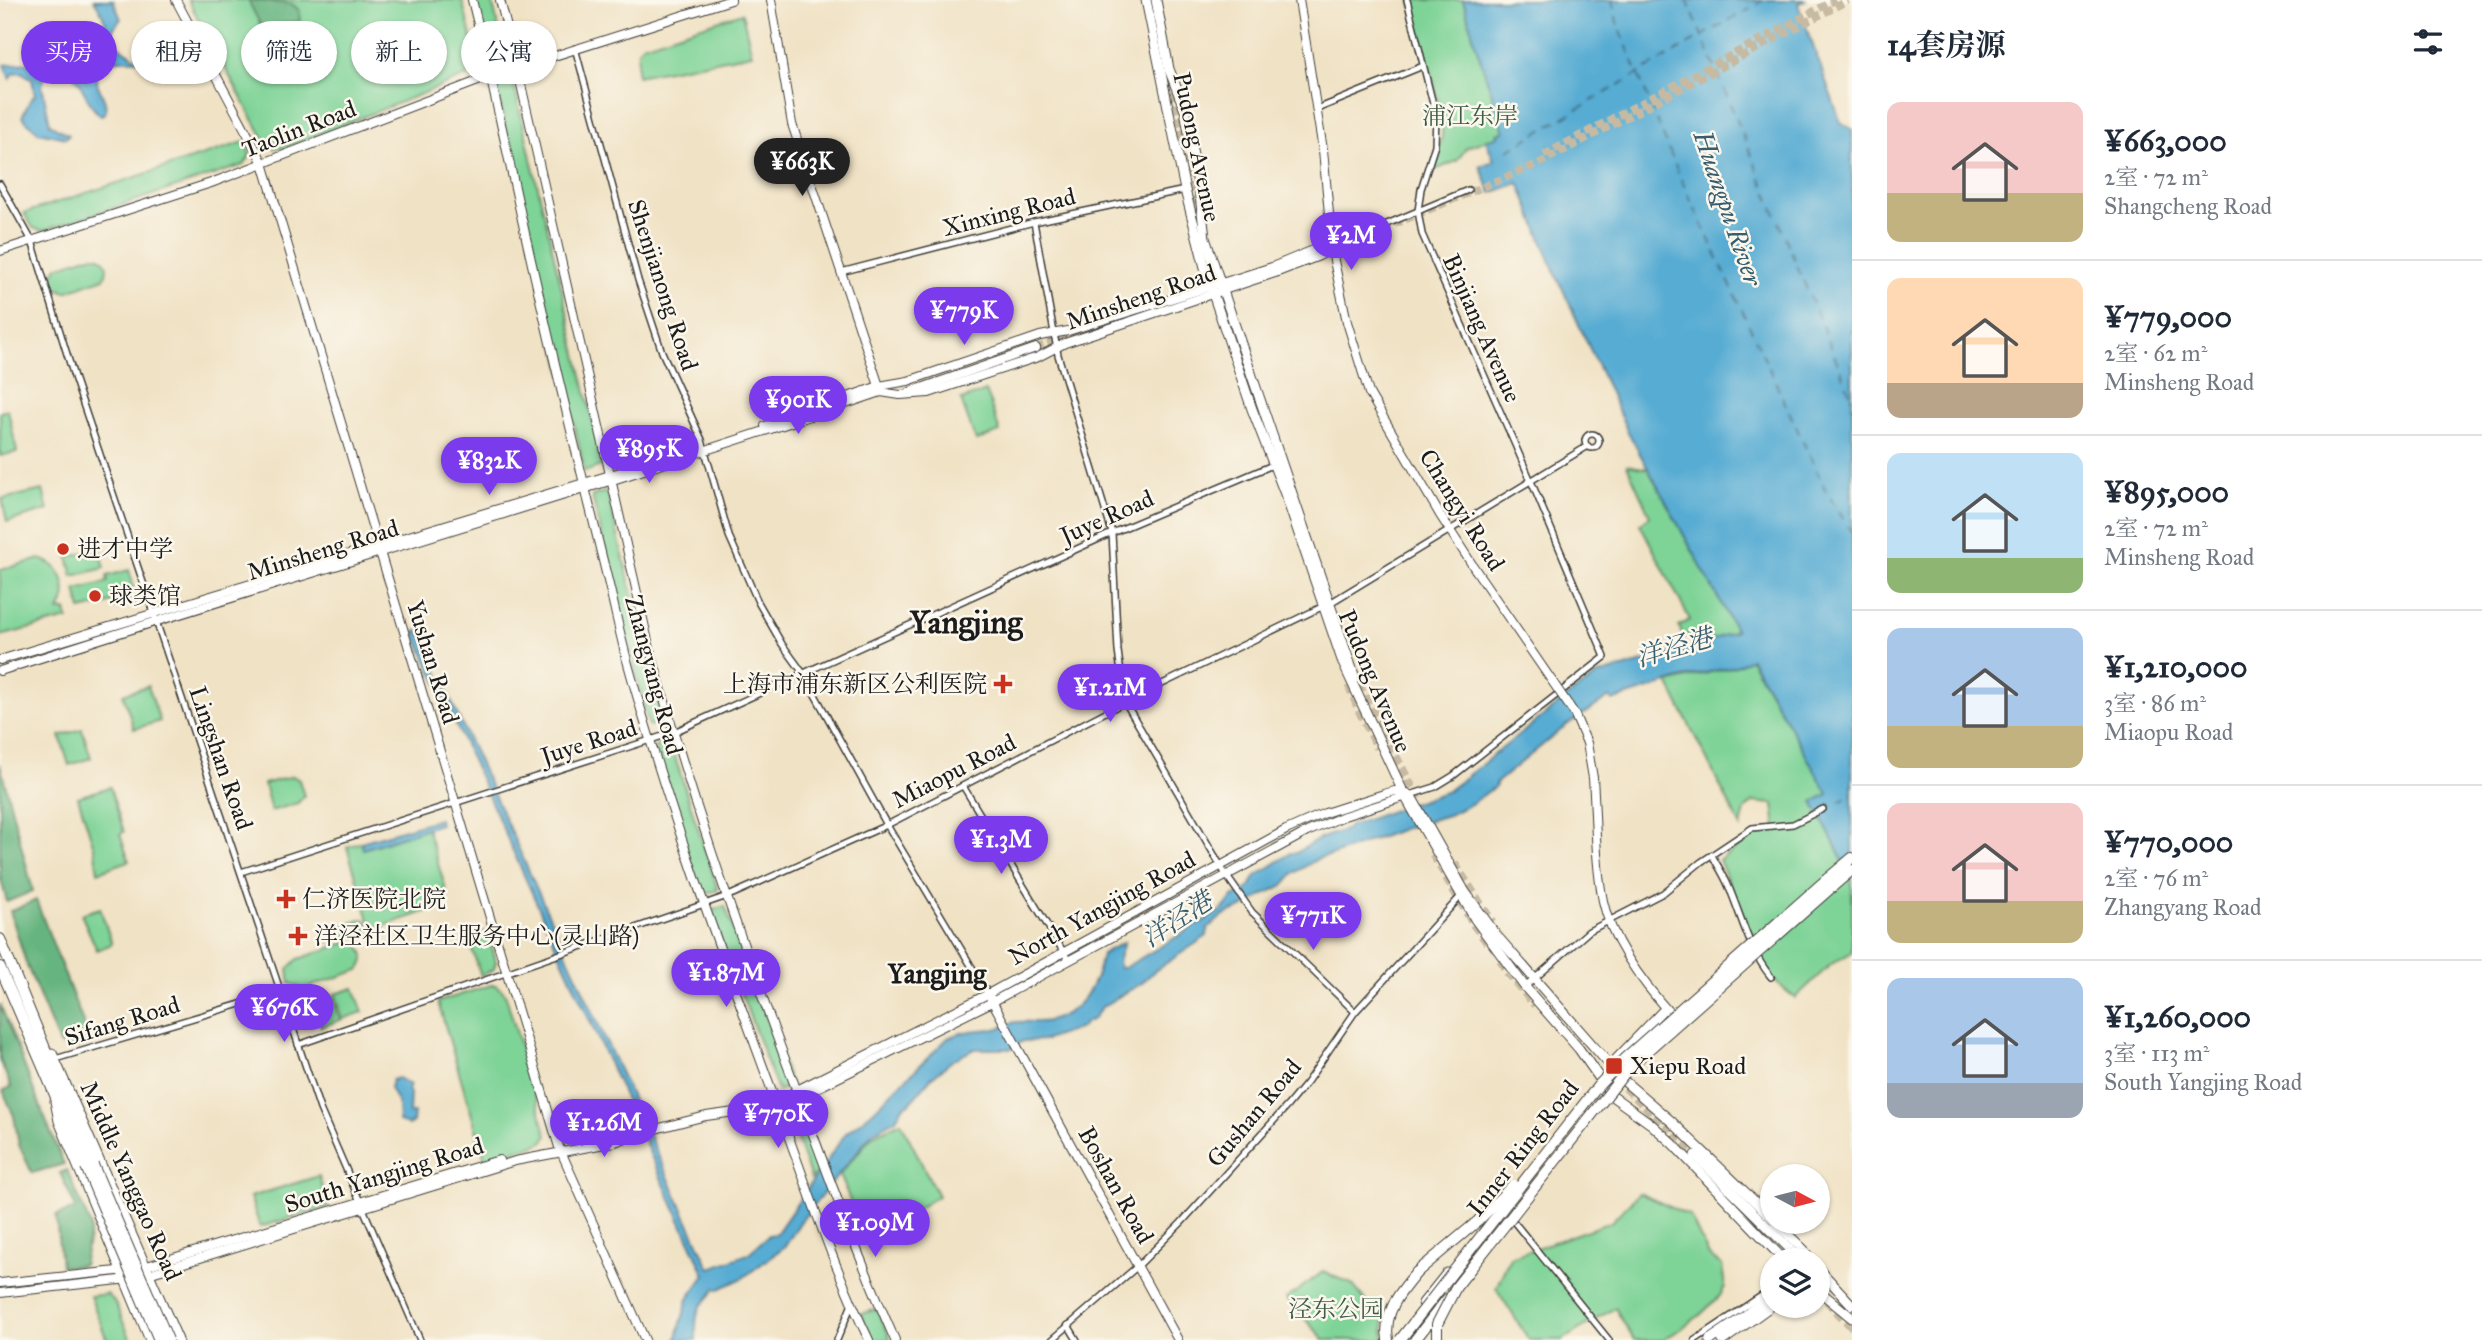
<!DOCTYPE html>
<html lang="zh">
<meta charset="utf-8">
<style>
:root{--surface:#fff;--page:#f6f6f7;--text:#1f2937;--muted:#747a83;--line:#e0e1e3;--accent:#7c3aed}
body{margin:0;font-family:"IM FELL Great Primer","Noto Serif SC",serif;background:var(--page);color:var(--text);height:100vh;display:flex;flex-direction:column;font-size:26px;white-space:nowrap}
*{box-sizing:border-box;margin:0}
p{font-size:23px;color:var(--muted)}
.icon{flex:none;width:38px;height:38px;fill:none;stroke:currentColor;stroke-width:2;stroke-linecap:round;stroke-linejoin:round}
.map{position:relative;flex:1;overflow:hidden}
.drawer{display:flex;flex-direction:column;background:var(--surface);width:630px}
.drawer>*{flex:none}
.top-card{position:absolute;left:21px;top:21px;width:665px;height:63px;display:flex;gap:14px}
.needle{width:46px;rotate:97deg}
.buttons{position:absolute;left:1760px;top:1164px;display:grid;gap:14px}
.buttons a{display:grid;place-items:center;width:70px;height:70px;border-radius:50%;background:var(--surface);box-shadow:0 2px 5px #0004;font-size:35px}
.price{position:absolute;translate:-50% -60px;padding:0 16px;border-radius:24px;background:var(--accent);color:#fff;font-size:23px;line-height:46px;filter:drop-shadow(0 2px 4px #0008)}
.price::after{content:'';position:absolute;left:50%;top:42px;width:21px;height:16px;margin-left:-10px;background:inherit;clip-path:polygon(0 0,100% 0,50% 100%)}
.price.selected{background:#222;color:#fff}
ul{padding:0;list-style:none}
li{display:flex;align-items:center;gap:21px;height:175px;padding:0 35px}
li+li{border-top:2px solid var(--line)}
li span{display:grid;place-items:center;flex:none;width:196px;height:140px;border-radius:14px;color:#555}
li>.icon{margin-inline-start:auto}
span .icon{width:84px;height:84px;fill:#fffc;stroke-width:1}
li b{font-size:30px}
h2{display:flex;justify-content:space-between;align-items:center;height:84px;padding:0 35px;font-size:30px}
.chip{padding:0 24px;border-radius:32px;background:var(--surface);box-shadow:0 2px 5px #0004;font-size:24px;line-height:63px}
.chip.selected{background:var(--accent);color:#fff}
main{display:flex;flex:1;min-height:0}
.map>svg:first-child{display:block}
</style>
<main>
<div class="map">
<svg width="1852" height="1340" viewBox="0 0 1852 1340">
<rect width="100%" height="100%" fill="#fbf7ec"/>
<filter id="ink" filterUnits="userSpaceOnUse"><feTurbulence type="fractalNoise" baseFrequency=".0143" numOctaves="2"/><feDisplacementMap in="SourceGraphic" scale="14" xChannelSelector="R" yChannelSelector="G"/><feConvolveMatrix kernelMatrix="1 2 1 2 8 2 1 2 1" color-interpolation-filters="sRGB"/></filter>
<filter id="wash" filterUnits="userSpaceOnUse"><feTurbulence type="fractalNoise" baseFrequency=".00686" numOctaves="4" result="noise"/><feDisplacementMap in="SourceGraphic" scale="28" xChannelSelector="R" yChannelSelector="G"/><feGaussianBlur stdDeviation="1.57" result="paint"/><feColorMatrix in="noise" values="0 0 0 0 0 0 0 0 0 0 0 0 0 0 0 0 0 1.4 0 .05"/><feComposite in="paint" operator="in"/></filter>
<g filter="url(#wash)">
<rect width="100%" height="100%" fill="#f0e2c5"/>
<g fill="#7ed397" stroke="#4d785a" stroke-width="2">
<path d="M188,0H462L480,71L284,148H273L265,141Z"/>
<path d="M473,0H492L506,60L488,65Z"/>
<path d="M1411,0H1463L1476,46L1504,131L1498,136L1467,147L1457,161L1433,171L1442,136L1443,118Z"/>
<path d="M742,13L752,54L637,76L638,50L642,45Z"/>
<path d="M513,81L603,465L585,472L496,86Z"/>
<path d="M247,141L250,156L244,165L42,231L33,228L24,213Z"/>
<path d="M90,256C104,254 111,266 104,278L66,292L54,287L51,278L57,267Z"/>
<path d="M986,391L1000,432L976,441L961,400Z"/>
<path d="M8,410L17,452L0,456V412Z"/>
<path d="M1627,465L1648,469L1736,631L1704,643L1700,632L1683,637L1679,626L1690,620L1640,524L1650,516Z"/>
<path d="M43,490L48,510L7,522L2,499Z"/>
<path d="M607,491L664,722L649,726L592,496Z"/>
<path d="M100,549L105,568L73,576L68,557Z"/>
<path d="M40,559C64,566 71,591 59,611L66,610L68,619L0,636V570Z"/>
<path d="M129,570L138,602L115,608L113,602L81,610L76,590L108,582L107,576Z"/>
<path d="M1750,659L1829,794L1813,802L1852,878V952L1830,965L1795,998L1772,979L1764,966L1719,860L1766,829H1776L1773,804L1753,802L1745,810L1741,827L1668,683L1736,666Z"/>
<path d="M148,686L160,721L134,729L123,694Z"/>
<path d="M82,729L91,758L69,765L60,736Z"/>
<path d="M670,742L718,890L701,895L655,747Z"/>
<path d="M293,776L299,780L304,796L298,803L271,811L264,784Z"/>
<path d="M110,787L124,832L120,834L129,861L98,872L94,847L78,797Z"/>
<path d="M427,828L446,890L438,893L442,906L372,930L347,847L361,842L364,849Z"/>
<path d="M725,906L791,1085L778,1091L710,911Z"/>
<path d="M100,908L112,944L97,950L81,914Z"/>
<path d="M365,919L369,930L328,942L325,931Z"/>
<path d="M487,931L496,961L494,969L481,976L468,937Z"/>
<path d="M345,943L358,945C366,953 366,962 359,970L303,989L290,983L288,969L298,959Z"/>
<path d="M491,985H496L505,993L547,1136L543,1142L539,1144L485,1159L438,1002Z"/>
<path d="M354,988L363,1012L343,1019L335,994Z"/>
<path d="M332,995L341,1020L321,1027L312,1002Z"/>
<path d="M799,1110L821,1168L811,1179L788,1114Z"/>
<path d="M901,1122L938,1196L865,1241L840,1174L873,1135Z"/>
<path d="M319,1176L328,1207L260,1227L250,1197Z"/>
<path d="M1639,1193L1690,1216L1709,1256L1722,1265L1725,1287L1719,1297L1699,1316L1664,1340H1634L1615,1308L1562,1340H1529L1496,1288L1510,1257L1611,1222Z"/>
<path d="M1323,1272L1352,1284L1369,1305L1384,1313V1340H1322V1337L1286,1299Z"/>
<path d="M107,1294L114,1301L131,1340H107L90,1296Z"/>
<path d="M877,1309L891,1340H873L861,1314Z"/>
</g>
<g fill="#66b580" stroke="#41684e" stroke-width="2">
<path d="M248,0L292,4L299,10L300,21L262,28Z"/>
<path d="M0,764L33,891L7,902L0,876Z"/>
<path d="M36,900L91,1043L68,1049L59,1044L27,966L10,911Z"/>
<path d="M0,1004C22,1058 41,1111 64,1164L32,1173L19,1145L14,1116L3,1091L11,1087L0,1060Z"/>
<path d="M67,1170L91,1227L83,1265L61,1267L56,1216L76,1208L60,1173Z"/>
</g>
<g fill="#57acd3" stroke="#3a6478" stroke-width="2">
<path d="M94,0H113L121,19C96,45 128,46 137,60C120,59 90,58 98,85C101,95 108,102 105,113L101,115C86,107 82,75 66,71C58,69 53,76 45,77L42,85L50,124L69,135L66,138L38,132L22,117L30,100L35,95L32,79L21,72L14,73L10,79L4,65L39,62L46,57L54,47L48,38L53,34H61L70,48L103,45C113,32 102,12 94,0Z"/>
<path d="M1463,0H1805L1798,4L1841,123L1852,129V878L1813,802L1828,794L1751,659L1736,666L1683,678L1612,701L1610,697L1567,725L1495,784L1496,786L1471,804L1451,814L1408,827L1333,855L1319,858L1293,874L1284,885L1261,896L1242,908L1224,915L1208,928L1207,936L1153,972L1142,983L1103,1006L1093,1019L1085,1023L1081,1028L1046,1040L1023,1041L1010,1049H974L953,1060L932,1077L910,1103L903,1107L896,1119L873,1132L801,1221L785,1246L743,1278L717,1290L715,1288C712,1296 706,1299 701,1306C695,1315 696,1329 696,1340H676L688,1299L705,1275L414,632L419,630L709,1267L711,1268L748,1254L769,1235L776,1234L846,1133L871,1113L948,1038C964,1030 978,1030 995,1029C1003,1028 1009,1023 1016,1022C1027,1021 1037,1023 1048,1021C1081,1013 1097,985 1102,954L1124,942L1118,962L1120,968H1124L1222,910L1233,897L1249,888L1256,876L1291,853H1296L1319,839L1347,829L1349,826L1448,791L1571,694L1598,675L1675,653L1736,631L1627,430L1554,270L1519,183L1491,193L1480,166L1494,161L1486,140L1498,136L1497,133L1504,131L1476,46Z"/>
<path d="M439,819L440,824L363,849L361,842Z"/>
<path d="M398,1078L410,1085L408,1090L410,1093L409,1113H414L413,1122L408,1125L399,1122L398,1104L390,1088L392,1080Z"/>
</g>
<g fill="none" stroke-linecap="round" stroke-linejoin="round">
<g stroke="#375d6e" stroke-width="2" stroke-dasharray="9 7" stroke-linecap="butt">
<path d="M1612,0L1617,22L1681,179L1826,491L1852,533"/>
<path d="M1687,0L1852,398"/>
<path d="M1508,150L1764,0"/>
<path d="M1824,808L1843,800L1852,792"/>
</g>
</g>
</g>
<g filter="url(#ink)">
<g fill="none" stroke-linecap="round" stroke-linejoin="round">
<g stroke="#c6baa3" stroke-width="8" stroke-dasharray="8 4" stroke-linecap="butt">
<path d="M1544,155L1835,0"/>
<path d="M1328,252L1542,162L1848,0"/>
<path d="M1159,308L1199,294"/>
<path d="M1036,348L1103,326"/>
</g>
<g stroke="#c6baa3" stroke-width="9" stroke-dasharray="9 4.5" stroke-linecap="butt">
<path d="M1170,77L1201,232"/>
<path d="M1352,672L1418,799"/>
<path d="M1349,685L1359,710L1378,748"/>
<path d="M1433,854L1474,925L1488,943"/>
<path d="M1454,863L1492,922"/>
<path d="M1501,960L1506,971L1535,1005"/>
<path d="M1616,1078L1695,1155"/>
<path d="M1827,1301L1852,1327"/>
</g>
<g stroke="#3c3a35" stroke-width="8">
<g id="street">
<path d="M1407,0L1436,116L1435,145L1421,189L1418,211L1422,234L1531,481L1605,657L1453,776L1435,787L1410,795"/>
<path d="M575,48L638,280L662,352L702,440L729,536L758,602L782,644L803,673L887,825L988,994"/>
<path d="M1317,109L1423,66"/>
<path d="M0,184L32,241L75,380L320,1109L420,1340"/>
<path d="M1034,222L1058,355L1112,533L1118,651L1125,702L1226,875L1252,912L1355,1012"/>
<path d="M1332,247L1468,190"/>
<path d="M841,272L1034,222L1185,190"/>
<circle cx="1592" cy="441" r="7"/>
<path d="M963,786L1069,961"/>
<path d="M1712,855C1717,865 1724,875 1728,885C1742,917 1748,949 1771,977"/>
<path d="M241,872L672,733L1112,533L1275,464"/>
<path d="M1525,987L1589,931L1663,893L1701,862L1752,828L1793,824L1823,809"/>
<path d="M298,1045L733,894L887,825L1125,702L1330,603L1588,446"/>
<path d="M55,1059L281,992"/>
<path d="M1510,1217L1609,1340"/>
<path d="M1068,1325L1077,1340"/>
<path d="M837,1340L852,1304"/>
<path d="M1052,1340L1139,1265L1181,1223L1288,1105L1307,1082L1355,1012L1461,896"/>
<path d="M1695,1340L1773,1288"/>
</g>
</g>
<g stroke="#3c3a35" stroke-width="10">
<g id="secondary">
<path d="M176,0L263,163L559,1147L645,1340"/>
<path d="M472,0C497,98 516,197 539,295C561,393 586,491 610,589C616,614 621,639 628,664C668,809 720,950 772,1091C803,1174 830,1260 869,1340"/>
<path d="M500,0L517,67L648,641C686,783 734,921 785,1059C820,1153 854,1248 895,1340"/>
<path d="M771,0L792,124L880,389"/>
<path d="M1299,0L1323,150L1333,256L1347,322L1369,393L1440,515L1475,569"/>
<path d="M0,251L211,183L491,76L731,0"/>
<path d="M910,392L1036,348"/>
<path d="M765,426L879,386L908,381L1040,336L1068,331L1225,282L1272,267L1318,248H1332"/>
<path d="M0,660L686,452"/>
<path d="M0,671C293,576 589,492 881,392L900,395L929,393L1038,357L1065,343L1275,273L1319,256L1332,248"/>
<path d="M1593,778C1596,818 1595,861 1603,901C1612,944 1646,987 1675,1019"/>
<path d="M991,999L1178,1340"/>
<path d="M1610,1065L1665,1008"/>
<path d="M782,1100L797,1090L988,994L1286,830L1325,813L1387,793L1395,791L1407,793"/>
<path d="M587,1142L626,1135"/>
<path d="M140,1268L499,1160"/>
<path d="M145,1275L515,1161L615,1142L636,1134L706,1116L742,1111L799,1097L992,1002L1307,832L1344,816L1410,795"/>
<path d="M0,1283L127,1270"/>
<path d="M0,1293L129,1279"/>
</g>
</g>
<g stroke="#3c3a35" stroke-width="11">
<g id="primary">
<path d="M1146,0L1185,190L1208,279L1252,409L1287,499L1343,663L1405,796L1475,919L1525,987L1579,1049L1612,1096L1651,1124L1673,1144L1784,1260"/>
<path d="M1156,0L1169,69L1185,110L1200,195L1205,238L1355,678"/>
<path d="M1412,798L1465,892L1497,936L1623,1080L1672,1122L1773,1219"/>
<path d="M52,1053L178,1340"/>
<path d="M55,1101L59,1121L150,1340"/>
<path d="M1695,1155L1795,1254L1807,1260"/>
<path d="M1775,1222L1804,1250L1810,1260"/>
<path d="M1818,1268L1852,1305"/>
<path d="M1818,1290L1852,1318"/>
<path d="M1423,1303L1447,1273"/>
</g>
</g>
<g stroke="#3c3a35" stroke-width="12">
<g id="highway">
<path d="M1827,879L1852,858"/>
<path d="M1832,887L1852,870"/>
<path d="M0,939L93,1165"/>
<path d="M0,967L86,1167"/>
<path d="M1388,1340C1383,1312 1400,1292 1417,1272"/>
<path d="M1415,1340L1447,1299"/>
<path d="M1710,1340L1743,1318L1773,1294"/>
<path d="M1723,1340L1773,1304"/>
</g>
</g>
<use href="#street" stroke="#fff" stroke-width="5"/>
<use href="#secondary" stroke="#fff" stroke-width="8"/>
<use href="#primary" stroke="#fff" stroke-width="9"/>
<use href="#highway" stroke="#fff" stroke-width="10"/>
<g stroke="#3c3a35" stroke-width="10" stroke-linecap="butt">
<path id="secondary-bridge" d="M1475,569L1574,713L1587,743L1593,778"/>
</g>
<g stroke="#3c3a35" stroke-width="12" stroke-linecap="butt">
<g id="highway-bridge">
<path d="M93,1165L168,1340"/>
<path d="M86,1167L159,1340"/>
<path d="M1417,1272L1478,1221L1513,1185"/>
<path d="M1400,1340L1598,1086L1625,1058L1827,879"/>
<path d="M1437,1340V1324L1456,1287L1631,1065L1832,887"/>
</g>
</g>
<use href="#secondary-bridge" stroke="#fff" stroke-width="8"/>
<use href="#highway-bridge" stroke="#fff" stroke-width="10"/>
</g>
</g>
<g fill="#c8321e" stroke="#fbf7ec" stroke-width="2.5">
<circle cx="63" cy="549" r="7"/>
<circle cx="95" cy="596" r="7"/>
<path d="M999.5 673.5h7v7h7v7h-7v7h-7v-7h-7v-7h7z"/>
<path d="M282.5 888.5h7v7h7v7h-7v7h-7v-7h-7v-7h7z"/>
<path d="M294.5 925.5h7v7h7v7h-7v7h-7v-7h-7v-7h7z"/>
<rect x="1605" y="1057" width="18" height="18" rx="3.5"/>
</g>
<g text-anchor="middle" dominant-baseline="central" stroke-width="5" stroke-linejoin="round" paint-order="stroke">
<g font-size="24" fill="#3e5c47" stroke="#fbf7ec">
<text x="1470" y="116">浦江东岸</text>
<text x="1336" y="1309">泾东公园</text>
</g>
<g font-size="24" fill="#1c1c1c" stroke="#fbf7ec">
<text transform="translate(299 129) rotate(-21)">Taolin Road</text>
<text transform="translate(1197 147) rotate(78)">Pudong Avenue</text>
<text transform="translate(1009 212) rotate(-14)">Xinxing Road</text>
<text transform="translate(663 285) rotate(72)">Shenjianong Road</text>
<text transform="translate(1141 297) rotate(-19)">Minsheng Road</text>
<text transform="translate(1482 328) rotate(66)">Binjiang Avenue</text>
<text transform="translate(1462 510) rotate(58)">Changyi Road</text>
<text transform="translate(1107 517) rotate(-24)">Juye Road</text>
<text transform="translate(323 550) rotate(-17)">Minsheng Road</text>
<text transform="translate(433 662) rotate(73)">Yushan Road</text>
<text transform="translate(654 675) rotate(75)">Zhangyang Road</text>
<text transform="translate(1375 681) rotate(67)">Pudong Avenue</text>
<text transform="translate(589 742) rotate(-18)">Juye Road</text>
<text transform="translate(221 758) rotate(71)">Lingshan Road</text>
<text transform="translate(954 771) rotate(-27)">Miaopu Road</text>
<text transform="translate(1102 908) rotate(-29)">North Yangjing Road</text>
<text transform="translate(122 1021) rotate(-17)">Sifang Road</text>
<text transform="translate(1254 1113) rotate(-50)">Gushan Road</text>
<text transform="translate(1523 1148) rotate(-52)">Inner Ring Road</text>
<text transform="translate(384 1175) rotate(-17)">South Yangjing Road</text>
<text transform="translate(131 1181) rotate(66)">Middle Yanggao Road</text>
<text transform="translate(1116 1185) rotate(61)">Boshan Road</text>
</g>
<g font-size="24" fill="#1c1c1c" stroke="#fbf7ec" text-anchor="start">
<text x="77" y="549">进才中学</text>
<text x="109" y="596">球类馆</text>
<text x="987" y="684" text-anchor="end">上海市浦东新区公利医院</text>
<text x="302" y="899">仁济医院北院</text>
<text x="314" y="936">洋泾社区卫生服务中心(灵山路)</text>
<text x="1630" y="1066">Xiepu Road</text>
</g>
<g font-size="26" font-style="italic" fill="#375d6e" stroke="#fbf7ec">
<text transform="translate(1728 208) rotate(71)">Huangpu River</text>
<text transform="translate(1674 647) rotate(-16)">洋泾港</text>
<text transform="translate(1177 919) rotate(-33)">洋泾港</text>
</g>
<g font-size="28" font-weight="bold" fill="#1c1c1c" stroke="#fbf7ec">
<text x="937" y="973">Yangjing</text>
</g>
<g font-size="32" font-weight="bold" fill="#1c1c1c" stroke="#fbf7ec">
<text x="966" y="622">Yangjing</text>
</g>
</g>
</svg>
<div class="buttons">
<a><svg class="needle" viewBox="-14 -14 28 28"><path d="M0-13l5 13h-10z" fill="#e53935"/><path d="M0 13l5-13h-10z" fill="#747a83"/></svg></a>
<a><svg class="icon" aria-label="layers" viewBox="0 0 24 24"><path d="M12 4l9 5-9 5-9-5zM3 14l9 5 9-5"/></svg></a>
</div>
<b class="price selected" style="left:802px;top:198px">¥663K</b>
<b class="price" style="left:1351px;top:272px">¥2M</b>
<b class="price" style="left:964px;top:347px">¥779K</b>
<b class="price" style="left:798px;top:436px">¥901K</b>
<b class="price" style="left:649px;top:485px">¥895K</b>
<b class="price" style="left:489px;top:497px">¥832K</b>
<b class="price" style="left:1110px;top:724px">¥1.21M</b>
<b class="price" style="left:1001px;top:876px">¥1.3M</b>
<b class="price" style="left:1313px;top:952px">¥771K</b>
<b class="price" style="left:726px;top:1009px">¥1.87M</b>
<b class="price" style="left:284px;top:1044px">¥676K</b>
<b class="price" style="left:778px;top:1150px">¥770K</b>
<b class="price" style="left:604px;top:1159px">¥1.26M</b>
<b class="price" style="left:875px;top:1259px">¥1.09M</b>
<div class="top-card">
<a class="chip selected">买房</a>
<a class="chip">租房</a>
<a class="chip">筛选</a>
<a class="chip">新上</a>
<a class="chip">公寓</a>
</div>
</div>
<section class="drawer">
<h2>14套房源<svg class="icon" aria-label="filters" viewBox="0 0 24 24"><path d="M4 7h16M4 17h16"/><circle cx="9" cy="7" r="2"/><circle cx="15" cy="17" r="2"/></svg></h2>
<ul>
<li><span style="background:linear-gradient(#f6c9c9 65%,#c2b280 0)"><svg class="icon" aria-label="home" viewBox="0 0 24 24"><path d="M3 11l9-7 9 7M6 9v11h12V9"/></svg></span><div><b>¥663,000</b><p>2室 · 72 m²</p><p>Shangcheng Road</p></div></li>
<li><span style="background:linear-gradient(#ffd9b3 75%,#b9a48a 0)"><svg class="icon" aria-label="home" viewBox="0 0 24 24"><path d="M3 11l9-7 9 7M6 9v11h12V9"/></svg></span><div><b>¥779,000</b><p>2室 · 62 m²</p><p>Minsheng Road</p></div></li>
<li><span style="background:linear-gradient(#bfe0f5 75%,#8fb573 0)"><svg class="icon" aria-label="home" viewBox="0 0 24 24"><path d="M3 11l9-7 9 7M6 9v11h12V9"/></svg></span><div><b>¥895,000</b><p>2室 · 72 m²</p><p>Minsheng Road</p></div></li>
<li><span style="background:linear-gradient(#a9c7e8 70%,#c2b280 0)"><svg class="icon" aria-label="home" viewBox="0 0 24 24"><path d="M3 11l9-7 9 7M6 9v11h12V9"/></svg></span><div><b>¥1,210,000</b><p>3室 · 86 m²</p><p>Miaopu Road</p></div></li>
<li><span style="background:linear-gradient(#f6c9c9 70%,#c2b280 0)"><svg class="icon" aria-label="home" viewBox="0 0 24 24"><path d="M3 11l9-7 9 7M6 9v11h12V9"/></svg></span><div><b>¥770,000</b><p>2室 · 76 m²</p><p>Zhangyang Road</p></div></li>
<li><span style="background:linear-gradient(#a9c7e8 75%,#9aa5b1 0)"><svg class="icon" aria-label="home" viewBox="0 0 24 24"><path d="M3 11l9-7 9 7M6 9v11h12V9"/></svg></span><div><b>¥1,260,000</b><p>3室 · 113 m²</p><p>South Yangjing Road</p></div></li>
</ul>
</section>
</main>
